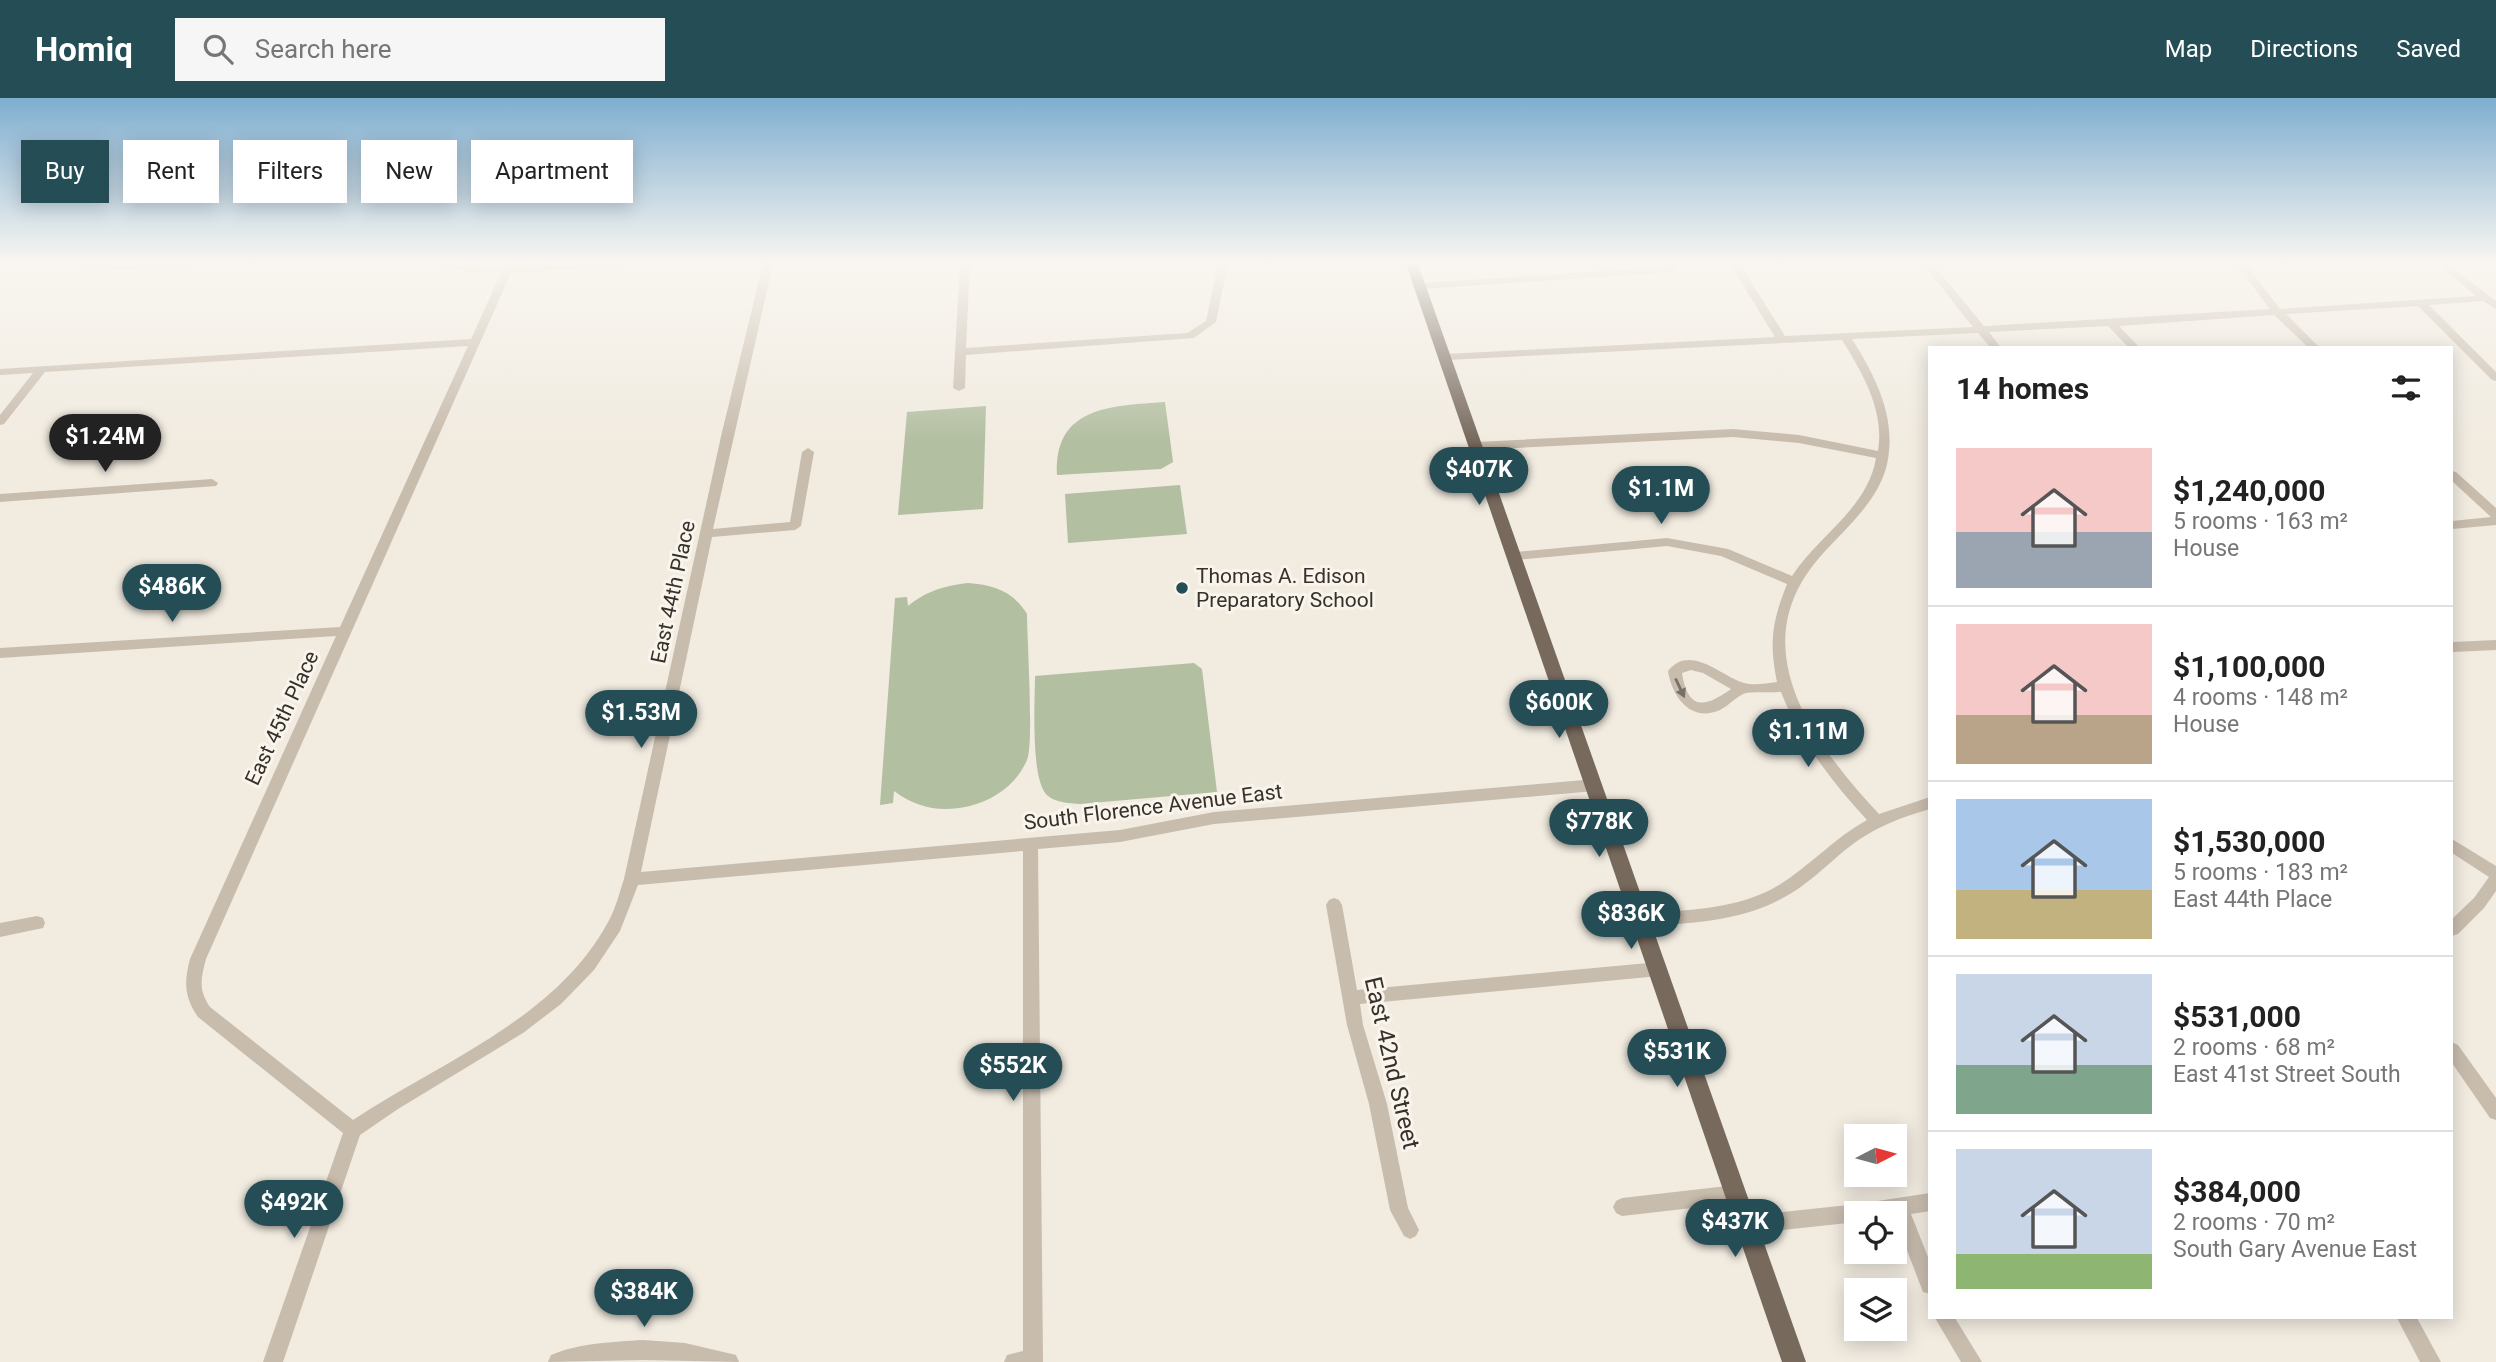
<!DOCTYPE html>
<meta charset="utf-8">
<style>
:root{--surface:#fff;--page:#f6f6f6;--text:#222;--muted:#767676;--line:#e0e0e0;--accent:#244d56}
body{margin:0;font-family:Roboto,sans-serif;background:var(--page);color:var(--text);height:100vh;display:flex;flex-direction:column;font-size:26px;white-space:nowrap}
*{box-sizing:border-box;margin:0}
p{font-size:23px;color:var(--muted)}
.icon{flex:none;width:38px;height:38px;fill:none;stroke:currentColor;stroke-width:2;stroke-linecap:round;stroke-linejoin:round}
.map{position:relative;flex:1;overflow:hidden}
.sheet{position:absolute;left:1928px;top:248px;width:525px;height:973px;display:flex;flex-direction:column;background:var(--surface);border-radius:0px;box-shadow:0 4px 18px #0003}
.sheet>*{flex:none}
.banner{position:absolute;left:21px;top:42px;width:665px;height:63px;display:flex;gap:14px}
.needle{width:46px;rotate:84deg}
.controls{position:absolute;left:1844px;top:1026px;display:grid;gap:14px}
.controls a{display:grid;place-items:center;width:63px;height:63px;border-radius:0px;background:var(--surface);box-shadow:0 4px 18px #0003;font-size:35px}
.price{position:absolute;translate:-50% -60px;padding:0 16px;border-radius:24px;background:var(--accent);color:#fff;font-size:23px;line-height:46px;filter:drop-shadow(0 2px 4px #0008)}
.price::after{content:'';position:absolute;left:50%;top:42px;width:21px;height:16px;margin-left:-10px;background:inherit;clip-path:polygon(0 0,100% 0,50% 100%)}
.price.current{background:#222;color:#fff}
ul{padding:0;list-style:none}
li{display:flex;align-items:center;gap:21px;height:175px;padding:0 28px}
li+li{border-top:2px solid var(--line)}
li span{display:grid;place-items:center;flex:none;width:196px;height:140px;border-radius:0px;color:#555}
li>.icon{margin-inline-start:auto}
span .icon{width:84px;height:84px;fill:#fffc;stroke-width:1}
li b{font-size:30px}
h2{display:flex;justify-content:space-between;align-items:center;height:84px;padding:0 28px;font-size:30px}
.chip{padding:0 24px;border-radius:0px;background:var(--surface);box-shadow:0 4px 18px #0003;font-size:24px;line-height:63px}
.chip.current{background:var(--accent);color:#fff}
header{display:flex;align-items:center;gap:42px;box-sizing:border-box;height:98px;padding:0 35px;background:var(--accent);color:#fff}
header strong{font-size:33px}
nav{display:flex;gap:38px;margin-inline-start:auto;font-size:24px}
.search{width:490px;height:63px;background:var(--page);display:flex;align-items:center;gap:18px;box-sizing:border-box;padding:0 24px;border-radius:0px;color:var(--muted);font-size:26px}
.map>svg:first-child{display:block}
</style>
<header>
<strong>Homiq</strong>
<div class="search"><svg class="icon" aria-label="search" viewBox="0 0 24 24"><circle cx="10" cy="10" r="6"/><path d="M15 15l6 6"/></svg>Search here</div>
<nav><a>Map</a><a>Directions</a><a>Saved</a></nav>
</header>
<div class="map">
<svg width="2496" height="1264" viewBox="0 0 2496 1264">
<rect width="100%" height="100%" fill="#f1ebe0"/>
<g fill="#b2bfa1">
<path d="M1165,304L1173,364L1161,371L1057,377C1054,308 1111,308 1165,304Z"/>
<path d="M986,308L983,411L898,417L907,314Z"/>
<path d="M1180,387L1187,436L1068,445L1065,396Z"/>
<path d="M968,485C994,487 1013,493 1027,516C1027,541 1034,646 1027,662C1016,687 995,701 970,708C941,715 917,710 894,693L893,705L880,707L895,500L907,499L908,508C927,493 943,488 968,485Z"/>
<path d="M1194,565L1202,571L1217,694L1080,706C1070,705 1056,705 1048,698C1030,684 1035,603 1035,578Z"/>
</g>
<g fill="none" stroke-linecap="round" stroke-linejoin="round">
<g fill="#c8bcad" fill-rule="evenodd">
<path d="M75,166H192L187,169L123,172L80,169Z"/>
<path d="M438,166L488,170L571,166H624L619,169L511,175L206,861C201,880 198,892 210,909L353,1022C440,964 554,922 607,826C615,813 619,796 624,781L722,334L763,166H773L713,431L790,424L802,354L808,350L814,354L801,428L795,432L712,439L641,774L1120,732L1214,714L1595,681L1600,683L1602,687L1600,691L1595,693L1214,726L1120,744L1038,751L1043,1264H1004L1007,1257L1023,1253V753L638,787L620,833L594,872L561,906L523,935L398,1011L360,1037L283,1264H263L343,1035L198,919C184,899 184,884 190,861L336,538L0,560V550L340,529L468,248L45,274L4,326L0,327V317L33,275L0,277V271L471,241L501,175H469Z"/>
<path d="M960,166H970L966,250L1187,235L1206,223L1218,166H1228L1216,224L1194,240L966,257L965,290L959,293L953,290Z"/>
<path d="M1730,166H1740L1785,238L1973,229L1923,166H1933L1984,228L2270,211L2236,166H2246L2280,211L2476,198L2437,166H2448L2496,203V211L2483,203L2429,207L2496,274V283L2492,282L2418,208L2286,216L2320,250H2309L2274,217L2119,228L2140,250H2129L2108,228L1989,234L2001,250H1991L1978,235L1852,241C1876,279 1897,320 1887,366C1878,405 1844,431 1819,460C1741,550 1814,646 1879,716L1930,699V711C1901,719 1873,730 1849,749C1826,767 1807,788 1781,801C1739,824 1688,825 1641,829L1635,827L1633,822L1635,817L1641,815C1687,812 1738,812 1779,787C1810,768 1834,740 1867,722C1832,684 1800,643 1781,594C1772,595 1749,593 1743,596C1735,600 1728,608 1720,612C1691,625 1672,599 1668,573C1690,545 1721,578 1744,585C1754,588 1767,585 1777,584C1769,544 1772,524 1787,486L1721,458L1667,448L1515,462L1509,458L1515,454L1667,440L1728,451L1792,478C1818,438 1868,410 1876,360L1799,345L1733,339L1477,352L1471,348L1477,344L1733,331L1799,337L1878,353C1885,313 1862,274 1842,242L1446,262L1441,259L1446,256L1775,239ZM1691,572L1703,575L1731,591C1706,609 1688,614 1682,575Z"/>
<path d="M1670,169L1674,170V174L1420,191L1415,188L1420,185Z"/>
<path d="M2452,373L2456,374L2496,410V427L2452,431V423L2491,419L2452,383Z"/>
<path d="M212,381L218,385L216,388L0,404V396Z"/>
<path d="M2496,542V552L2452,554V544Z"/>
<path d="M2452,741L2496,768V793L2484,810L2458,836L2452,838V821L2474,800L2489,779L2452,755Z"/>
<path d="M1334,800L1339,802L1342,807L1357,892L1659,864L1665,866L1667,871L1665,876L1659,878L1360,906L1363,927L1387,1006L1408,1110L1419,1132L1416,1138L1410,1141L1404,1138L1390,1112L1369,1006L1347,927L1326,807L1329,802Z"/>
<path d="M37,818L43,820L45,825L43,830L0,839V825Z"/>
<path d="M2452,944L2458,947L2496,1000V1022L2490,1020L2452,965Z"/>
<path d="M1736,1087L1742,1090L1745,1096L1742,1102L1736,1105L1622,1118L1616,1115L1613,1109L1616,1103L1622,1100Z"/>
<path d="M1930,1095V1113L1911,1116L1930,1164V1196L1923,1194L1895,1121V1115H1857V1124L1746,1136L1740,1133L1737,1127L1740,1121L1746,1118L1858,1106Z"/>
<path d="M1935,1220H1955L1982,1264H1961Z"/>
<path d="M2397,1220H2417L2441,1264H2420Z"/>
<path d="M643,1242L685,1245L736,1257L739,1264L643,1262L548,1264L551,1257C579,1245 613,1244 643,1242Z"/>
</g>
<path fill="#78695d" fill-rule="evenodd" d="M1406,166H1418L1806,1264H1782Z"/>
</g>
<defs><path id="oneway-solid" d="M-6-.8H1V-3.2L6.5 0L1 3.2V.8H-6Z" transform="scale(1.75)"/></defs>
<use fill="#786f66" href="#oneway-solid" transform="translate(1680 590) rotate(65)"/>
<linearGradient id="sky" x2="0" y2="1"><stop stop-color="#7faed0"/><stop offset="0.48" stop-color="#f9f6f1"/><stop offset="1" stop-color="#f9f6f1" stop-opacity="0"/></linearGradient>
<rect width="2496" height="343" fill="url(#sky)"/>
<circle fill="#244d56" stroke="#f9f4ec" stroke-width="2.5" cx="1182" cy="490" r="7"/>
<g text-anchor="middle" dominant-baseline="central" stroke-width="6" stroke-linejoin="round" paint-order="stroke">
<g font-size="21" fill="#37302b" stroke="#f9f4ec" text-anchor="start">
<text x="1196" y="478">Thomas A. Edison<tspan x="1196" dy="24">Preparatory School</tspan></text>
</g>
<g font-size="21" fill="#37302b" stroke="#f9f4ec">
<text transform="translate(673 494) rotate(-78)">East 44th Place</text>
<text transform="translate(282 620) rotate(-65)">East 45th Place</text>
<text transform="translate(1153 709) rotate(-7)">South Florence Avenue East</text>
</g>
<g font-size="24" fill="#37302b" stroke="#f9f4ec">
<text transform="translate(1392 965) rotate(77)">East 42nd Street</text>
</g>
</g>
</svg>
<div class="controls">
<a><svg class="needle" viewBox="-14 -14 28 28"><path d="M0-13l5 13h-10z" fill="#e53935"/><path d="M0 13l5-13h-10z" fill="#767676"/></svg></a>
<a><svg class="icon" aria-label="locate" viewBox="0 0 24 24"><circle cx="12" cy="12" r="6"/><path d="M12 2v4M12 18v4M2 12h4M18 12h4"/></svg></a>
<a><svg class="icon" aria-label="layers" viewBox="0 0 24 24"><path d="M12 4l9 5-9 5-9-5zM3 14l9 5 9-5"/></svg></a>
</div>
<b class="price current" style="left:105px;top:376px">$1.24M</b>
<b class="price" style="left:1479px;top:409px">$407K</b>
<b class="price" style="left:1661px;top:428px">$1.1M</b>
<b class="price" style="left:172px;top:526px">$486K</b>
<b class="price" style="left:1559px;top:642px">$600K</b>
<b class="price" style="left:641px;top:652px">$1.53M</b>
<b class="price" style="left:1808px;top:671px">$1.11M</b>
<b class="price" style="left:1599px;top:761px">$778K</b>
<b class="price" style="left:1631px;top:853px">$836K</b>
<b class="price" style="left:1677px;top:991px">$531K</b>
<b class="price" style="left:1013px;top:1005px">$552K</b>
<b class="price" style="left:294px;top:1142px">$492K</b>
<b class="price" style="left:1735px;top:1161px">$437K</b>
<b class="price" style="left:644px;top:1231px">$384K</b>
<div class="banner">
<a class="chip current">Buy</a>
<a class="chip">Rent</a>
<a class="chip">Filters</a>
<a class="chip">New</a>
<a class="chip">Apartment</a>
</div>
<section class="sheet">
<h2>14 homes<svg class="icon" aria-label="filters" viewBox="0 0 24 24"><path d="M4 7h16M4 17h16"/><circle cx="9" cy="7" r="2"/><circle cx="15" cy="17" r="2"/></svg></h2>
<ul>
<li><span style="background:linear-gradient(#f6c9c9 60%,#9aa5b1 0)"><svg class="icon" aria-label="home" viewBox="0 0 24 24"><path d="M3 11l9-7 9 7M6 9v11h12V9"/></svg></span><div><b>$1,240,000</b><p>5 rooms · 163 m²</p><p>House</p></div></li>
<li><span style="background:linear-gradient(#f6c9c9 65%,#b9a48a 0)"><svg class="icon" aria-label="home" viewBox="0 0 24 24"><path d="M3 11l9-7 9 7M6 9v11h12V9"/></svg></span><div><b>$1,100,000</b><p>4 rooms · 148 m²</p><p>House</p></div></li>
<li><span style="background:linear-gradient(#a9c7e8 65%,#c2b280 0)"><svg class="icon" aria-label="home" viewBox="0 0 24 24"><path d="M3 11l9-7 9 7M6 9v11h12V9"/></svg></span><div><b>$1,530,000</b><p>5 rooms · 183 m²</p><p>East 44th Place</p></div></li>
<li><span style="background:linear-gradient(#c9d6e8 65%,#7fa58c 0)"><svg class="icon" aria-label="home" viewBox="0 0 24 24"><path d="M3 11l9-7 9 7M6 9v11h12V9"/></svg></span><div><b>$531,000</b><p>2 rooms · 68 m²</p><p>East 41st Street South</p></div></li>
<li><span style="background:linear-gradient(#c9d6e8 75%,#8fb573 0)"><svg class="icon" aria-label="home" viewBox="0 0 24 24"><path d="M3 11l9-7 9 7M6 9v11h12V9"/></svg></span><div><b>$384,000</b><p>2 rooms · 70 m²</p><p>South Gary Avenue East</p></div></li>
</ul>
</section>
</div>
